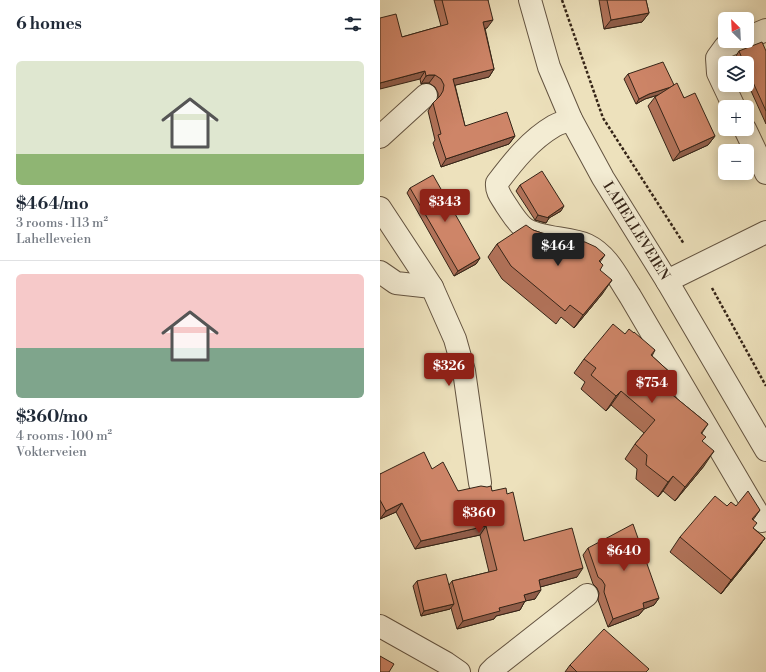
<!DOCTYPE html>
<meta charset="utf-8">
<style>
:root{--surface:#fff;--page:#f2f2f3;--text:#1f2937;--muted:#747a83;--line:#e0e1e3;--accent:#8f2418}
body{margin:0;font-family:"Libre Bodoni",serif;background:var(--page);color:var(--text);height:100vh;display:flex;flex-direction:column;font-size:15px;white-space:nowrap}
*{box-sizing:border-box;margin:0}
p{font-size:13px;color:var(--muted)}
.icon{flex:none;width:22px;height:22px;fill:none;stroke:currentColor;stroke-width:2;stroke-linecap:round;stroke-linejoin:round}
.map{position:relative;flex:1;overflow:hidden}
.panel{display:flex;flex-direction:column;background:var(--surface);width:380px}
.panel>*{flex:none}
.needle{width:26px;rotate:336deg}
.fabs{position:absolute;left:338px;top:12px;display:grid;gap:8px}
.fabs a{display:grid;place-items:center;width:36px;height:36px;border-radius:6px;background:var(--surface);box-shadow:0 2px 10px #0003;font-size:20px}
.price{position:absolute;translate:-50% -34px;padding:0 9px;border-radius:4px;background:var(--accent);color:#fff;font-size:13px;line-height:26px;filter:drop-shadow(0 1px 2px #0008)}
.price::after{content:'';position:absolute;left:50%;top:24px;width:12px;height:9px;margin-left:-6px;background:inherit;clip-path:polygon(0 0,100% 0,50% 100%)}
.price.selected{background:#222;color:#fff}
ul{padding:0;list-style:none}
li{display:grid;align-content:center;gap:8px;height:212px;padding:0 16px}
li+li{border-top:1px solid var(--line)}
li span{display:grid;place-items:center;height:124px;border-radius:6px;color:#555}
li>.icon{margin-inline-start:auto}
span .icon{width:72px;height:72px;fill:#fffc;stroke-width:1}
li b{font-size:17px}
h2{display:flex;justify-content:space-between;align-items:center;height:48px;padding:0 16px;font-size:17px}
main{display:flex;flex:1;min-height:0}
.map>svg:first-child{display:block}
</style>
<main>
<section class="panel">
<h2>6 homes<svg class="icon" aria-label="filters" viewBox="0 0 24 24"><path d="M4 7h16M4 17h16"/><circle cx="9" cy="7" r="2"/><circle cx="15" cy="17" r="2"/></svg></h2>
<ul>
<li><span style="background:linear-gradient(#dfe7d0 75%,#8fb573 0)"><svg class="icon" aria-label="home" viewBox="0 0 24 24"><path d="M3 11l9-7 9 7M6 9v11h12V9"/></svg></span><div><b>$464/mo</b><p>3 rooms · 113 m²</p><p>Lahelleveien</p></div></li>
<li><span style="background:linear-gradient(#f6c9c9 60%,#7fa58c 0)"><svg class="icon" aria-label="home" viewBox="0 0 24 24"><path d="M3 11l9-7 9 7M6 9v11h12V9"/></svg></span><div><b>$360/mo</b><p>4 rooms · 100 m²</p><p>Vokterveien</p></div></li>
</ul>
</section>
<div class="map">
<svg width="386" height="672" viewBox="0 0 386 672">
<rect width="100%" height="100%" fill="#ede1bc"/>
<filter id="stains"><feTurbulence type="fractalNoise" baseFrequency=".005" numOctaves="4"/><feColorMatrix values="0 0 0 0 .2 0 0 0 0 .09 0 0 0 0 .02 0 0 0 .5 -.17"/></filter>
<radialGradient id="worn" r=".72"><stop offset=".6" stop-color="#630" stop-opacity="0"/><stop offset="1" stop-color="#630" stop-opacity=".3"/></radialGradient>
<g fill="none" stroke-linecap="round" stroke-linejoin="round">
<g stroke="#635340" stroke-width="24">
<g id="minor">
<path d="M150,0L169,67L191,119L223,178L287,281L386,450"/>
<path d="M367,38L386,30"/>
<path d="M354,107L338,73L337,58L345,47L358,41"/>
<path d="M191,119C185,122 179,123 174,126C150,140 133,162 117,183C116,192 122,198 126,205C131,212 136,221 143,227C157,239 190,237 207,245C228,255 238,278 250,296L382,521"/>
<path d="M365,129L386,173"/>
<path d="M0,137L46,95"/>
<path d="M0,208L52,287L75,339L84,371L100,483"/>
<path d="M0,272L16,283L52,287"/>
<path d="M287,281L386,232"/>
<path d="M0,626L66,663L79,672"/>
<path d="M110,672L114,668L207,595"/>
</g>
</g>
<g stroke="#352417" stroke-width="2.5" stroke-dasharray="3 2" stroke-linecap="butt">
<path d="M182,0L223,118L304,244"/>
<path d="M332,288L386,386"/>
</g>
<use href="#minor" stroke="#f3ecd3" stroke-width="22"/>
</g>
<g fill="#b17259" stroke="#352417">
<path d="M54,0H108L107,28H105L114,69L109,77L75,85L85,126L135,136L129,144L61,167L53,143L55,140L48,111L53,103L58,98V93L55,87L49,83H44L41,84L40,79L22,37L61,26Z"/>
<path d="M219,0H266L269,13L262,22L224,29Z"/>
<path d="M359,51H386V124L367,82V63H359L356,56Z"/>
<path d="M248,74L294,85L335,136L328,145L293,161L268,106L275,97L278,95L265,99L256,104L244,79Z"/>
<path d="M140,185L181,211L169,218L166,223L155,220L136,191Z"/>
<path d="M30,188L100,258L96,264L74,276L27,193Z"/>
<path d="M153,230L225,255L220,262V270L223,293L194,328L181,317L176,324L122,279L108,257L117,244Z"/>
<path d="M245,334L275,350L272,356L294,376L285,389L328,424L322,433L324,466L295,501L283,491L278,497L256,479L257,469L245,459L255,444L264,433L231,405L226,411L201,389L205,382L194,373L204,359Z"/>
<path d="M52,469L78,491H112L127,494L144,541L197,577L160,587L155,599L145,601L140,610L116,616L114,619L77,629L71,608L70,609L41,616L33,586L37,581L69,585L72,581L109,572L100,535L35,549L16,512L0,519V474Z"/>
<path d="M347,506H356L380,510L373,520V528L385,538L375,552L341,594L290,552L300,537Z"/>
<path d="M208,548L279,598L274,605L264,609L259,615L228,627L218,600L219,593L217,588L213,584L203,555Z"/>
<path d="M190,665L267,672H185Z"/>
</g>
<g fill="#905d49" stroke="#352417">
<path d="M269,13L262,22L224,29L231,20Z"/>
<path d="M113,20L107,28L97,30L103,22Z"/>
<path d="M114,69L109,77L68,87L73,79Z"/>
<path d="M45,71L40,79L0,89V83Z"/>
<path d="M49,75H55L49,83H44L41,84L46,76Z"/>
<path d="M294,86L291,91L265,99L256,104L259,99L269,94Z"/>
<path d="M135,136L129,144L61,167L66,159Z"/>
<path d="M335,136L328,145L293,161L300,152Z"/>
<path d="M184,206L181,211L169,218L166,223L155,220L158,215L168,217Z"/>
<path d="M100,258L96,264L74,276L78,271Z"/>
<path d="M232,280L223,293L194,328L203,315Z"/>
<path d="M294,376L284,391V388Z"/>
<path d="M241,391L231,405L226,411L236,396Z"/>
<path d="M334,451L324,466L295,501L305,487Z"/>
<path d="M293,476L283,491L278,497L288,482Z"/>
<path d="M22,503L16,512L0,519L6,511Z"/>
<path d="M106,526L100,535L35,549L41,541Z"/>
<path d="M385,538L375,552L341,594L351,580Z"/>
<path d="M203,568L197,577L153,589L159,580Z"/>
<path d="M161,590L155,599L145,601L140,610L116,616L114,619L77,629L83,621L119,608L144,595Z"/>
<path d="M279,598L274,605L264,609L259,615L228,627L233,619L263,603Z"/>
<path d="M74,604L70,609L41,616L44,611Z"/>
</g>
<g fill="#ce8568" stroke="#352417">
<path d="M62,0H108L113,20L103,22L114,69L73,79L85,126L127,112L135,136L66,159L58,135L61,134L53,103L60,96L63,91L64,85L61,79L55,75H49L46,76L45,71L0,83V18L16,14L22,37L68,24Z"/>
<path d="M227,0H266L269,13L231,20Z"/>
<path d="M382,42L386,51V111L367,69V63H364L359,51Z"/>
<path d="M283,62L294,85L291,87L269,94L259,99L248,74Z"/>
<path d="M297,83L304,98L315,93L335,136L300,152L275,97Z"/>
<path d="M162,171L184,206L168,217L169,218L158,215L140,185Z"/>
<path d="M53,175L100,258L78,271L30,188Z"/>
<path d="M146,225L153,230L162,233L205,242L216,247L225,255L219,261L223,265L220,270L232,280L203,315L190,305L185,311L131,266L117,244Z"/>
<path d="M233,324L245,334L249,329L254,333V332L275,350L271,355L294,376L284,388L328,424L321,433L326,437L322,441L334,451L305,487L293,476L288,482L266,465L267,455L255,444L275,420L241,391L236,396L211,375L216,368L204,359Z"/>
<path d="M44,452L52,469L63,462L78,491L101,486L107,487L111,486L112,491L126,488L127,494L133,492L144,541L192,528L203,568L159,580L161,590L144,595L146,601L119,608L120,611L83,621L72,581L117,570L106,526L41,541L22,503L6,511L0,500V474Z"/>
<path d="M368,491L380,510L372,519L377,523L373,528L385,538L351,580L300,537L335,496L347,506L351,502L356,506Z"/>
<path d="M253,524L279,598L263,603L264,608L233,619L224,592L225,585L222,580L218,577L208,548Z"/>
<path d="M66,574L74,604L44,611L37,581Z"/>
<path d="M224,629L269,669L266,672H197L190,665Z"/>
<path d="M0,656L14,664L9,672H0Z"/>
</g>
<g text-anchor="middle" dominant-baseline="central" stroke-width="3" stroke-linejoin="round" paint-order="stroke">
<g font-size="14" fill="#352417" stroke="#f3ecd3">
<text transform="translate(256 231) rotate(58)">LAHELLEVEIEN</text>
</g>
</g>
<rect width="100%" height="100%" filter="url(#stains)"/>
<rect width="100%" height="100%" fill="url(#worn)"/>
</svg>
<div class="fabs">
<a><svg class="needle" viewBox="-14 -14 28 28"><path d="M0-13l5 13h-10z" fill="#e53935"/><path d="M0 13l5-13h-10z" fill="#747a83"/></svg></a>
<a><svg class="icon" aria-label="layers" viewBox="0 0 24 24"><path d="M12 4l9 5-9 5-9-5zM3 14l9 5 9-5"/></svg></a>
<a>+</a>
<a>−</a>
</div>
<b class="price" style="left:65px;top:223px">$343</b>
<b class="price selected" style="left:178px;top:267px">$464</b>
<b class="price" style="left:69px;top:387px">$326</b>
<b class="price" style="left:272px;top:404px">$754</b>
<b class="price" style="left:99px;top:534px">$360</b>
<b class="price" style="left:244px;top:572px">$640</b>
</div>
</main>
